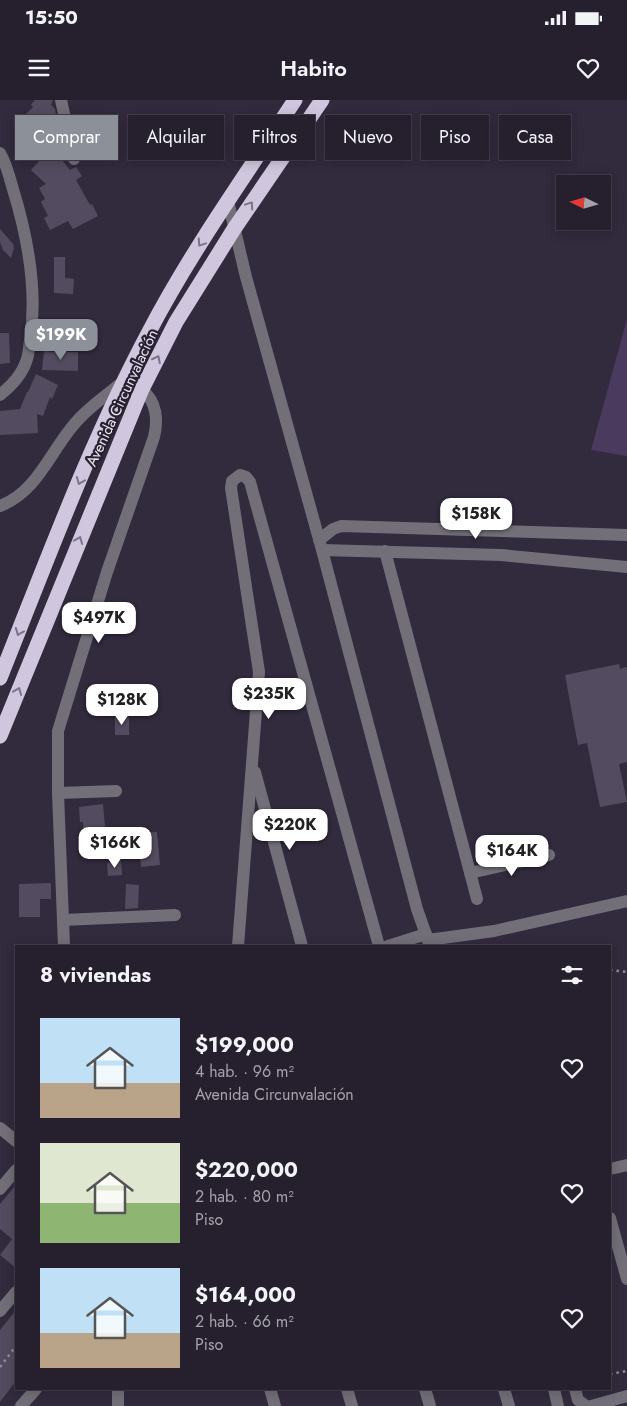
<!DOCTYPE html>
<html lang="es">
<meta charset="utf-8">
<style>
:root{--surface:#26202e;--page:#322d3a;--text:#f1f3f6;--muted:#a4a3aa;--line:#423e4a;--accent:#8c9099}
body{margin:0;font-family:Jost,sans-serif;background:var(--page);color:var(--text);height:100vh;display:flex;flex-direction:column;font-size:19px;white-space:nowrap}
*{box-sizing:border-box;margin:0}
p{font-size:16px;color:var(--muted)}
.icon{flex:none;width:28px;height:28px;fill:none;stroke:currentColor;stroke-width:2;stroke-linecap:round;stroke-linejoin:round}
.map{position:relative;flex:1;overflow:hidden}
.sheet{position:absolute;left:15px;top:845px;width:596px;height:445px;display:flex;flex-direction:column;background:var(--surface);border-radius:0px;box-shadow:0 2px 12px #0003,0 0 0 1px var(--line)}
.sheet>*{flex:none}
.hud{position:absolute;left:15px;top:15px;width:598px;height:45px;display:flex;gap:10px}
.needle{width:32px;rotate:275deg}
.fabs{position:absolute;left:556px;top:75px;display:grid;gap:10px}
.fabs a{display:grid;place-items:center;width:55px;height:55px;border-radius:0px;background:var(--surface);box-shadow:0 2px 12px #0003,0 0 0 1px var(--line);font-size:25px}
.price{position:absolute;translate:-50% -42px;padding:0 11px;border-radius:10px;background:#fff;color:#222;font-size:16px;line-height:32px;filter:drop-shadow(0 1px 2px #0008)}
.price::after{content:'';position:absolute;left:50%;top:30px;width:15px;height:11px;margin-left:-8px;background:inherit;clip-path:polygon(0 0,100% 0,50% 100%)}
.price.on{background:var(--accent);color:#fff}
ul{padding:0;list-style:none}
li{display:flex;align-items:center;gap:15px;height:125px;padding:0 25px}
li span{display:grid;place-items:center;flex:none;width:140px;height:100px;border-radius:0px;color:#555}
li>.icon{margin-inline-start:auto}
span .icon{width:60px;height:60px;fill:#fffc;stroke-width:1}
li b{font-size:21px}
h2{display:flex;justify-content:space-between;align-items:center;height:60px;padding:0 25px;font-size:21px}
.chip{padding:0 18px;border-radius:0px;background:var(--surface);box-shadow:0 2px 12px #0003,0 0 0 1px var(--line);font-size:18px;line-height:45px}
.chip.on{background:var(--accent);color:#fff}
.status{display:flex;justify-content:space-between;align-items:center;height:35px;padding:0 25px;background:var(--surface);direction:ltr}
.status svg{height:14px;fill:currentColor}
header{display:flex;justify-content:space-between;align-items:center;height:65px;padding:0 25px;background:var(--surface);font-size:22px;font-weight:600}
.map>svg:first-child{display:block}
</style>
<div class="status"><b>15:50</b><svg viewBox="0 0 49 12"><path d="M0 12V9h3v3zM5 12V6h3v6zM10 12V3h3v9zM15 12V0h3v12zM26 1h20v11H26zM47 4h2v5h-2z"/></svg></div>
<header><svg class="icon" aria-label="menu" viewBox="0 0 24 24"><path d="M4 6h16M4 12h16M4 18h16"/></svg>Habito<svg class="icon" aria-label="heart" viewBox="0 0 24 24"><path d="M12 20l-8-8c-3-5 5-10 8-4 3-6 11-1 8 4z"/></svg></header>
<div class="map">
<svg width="627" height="1306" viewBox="0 0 627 1306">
<rect width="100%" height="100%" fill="#322a3d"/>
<path fill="#493a5e" d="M627,219V356L591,350Z"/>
<g fill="#534b5f">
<path d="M35,0H53L51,5L55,9L57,22L53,26L60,32L62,40L53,49L70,70L76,67L82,76L76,80L90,105L92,104L98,116L73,129L68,121L50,130L44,118L48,116L41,102L45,99L39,88L46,84L31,70L40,60L19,38L23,35L14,26L33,7L31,5Z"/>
<path d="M0,129L13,144L14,148L11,158L3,150L0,142Z"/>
<path d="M54,157H65V178L74,179L73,194L54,193Z"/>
<path d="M0,233H9L10,263L0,264Z"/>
<path d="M44,251L63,253V252H78V271L42,270Z"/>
<path d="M36,274L58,285L52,299L50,297L43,316L37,314L38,333L0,335V311L20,309L27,292H28Z"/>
<path d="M619,564L620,569L627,567V662L619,664L627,702L600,707L587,643L578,645L565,575Z"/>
<rect x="115" y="617" width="14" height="18"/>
<path d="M103,704L106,738H113V756L84,758L83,722H80L79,707Z"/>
<path d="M157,732L160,765L141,767L138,733Z"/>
<path d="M121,761L122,775L108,776L107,763Z"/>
<path d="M51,783V799H40V817H19V784Z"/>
<path d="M126,784L139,785L138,808L125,809Z"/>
<path d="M16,1085V1168L0,1155L12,1139L0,1129V1104Z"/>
<path d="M16,1210V1281L0,1302V1230Z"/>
</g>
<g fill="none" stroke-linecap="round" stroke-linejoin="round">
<g stroke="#908a99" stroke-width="2.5" stroke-dasharray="2.5 4" stroke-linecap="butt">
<path d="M610,870L627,872"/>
<path d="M0,1267L16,1246"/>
<path d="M610,1274L627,1271"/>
</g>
<g stroke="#726f78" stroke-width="12">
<path d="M61,0L74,59"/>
<path d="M0,53C6,63 9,75 12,86C27,134 38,189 30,240C29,246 29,253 27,259C22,275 12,285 0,295"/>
<path d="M228,101L246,177L322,450L417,809L430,846"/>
<path d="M0,406C38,392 51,349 77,321C90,306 108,294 124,281C130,284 137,286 142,290C157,301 158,321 154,337L107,472L58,631V693L64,846"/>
<path d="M319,440L333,429L341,426L627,435"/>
<path d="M322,450L501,455L627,467"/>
<path d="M385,451L477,799"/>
<path d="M255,672L302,846"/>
<path d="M58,693L116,691"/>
<path d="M470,773L549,755"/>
<path d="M63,820L175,815"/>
<path d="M428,840L494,831L627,801"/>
<path d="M238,846L259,572L231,388L232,381L240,375L246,377L250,382L379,846"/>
<path d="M388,846L426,834"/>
<path d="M0,1028L16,1041"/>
<path d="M610,1069L627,1065"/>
<path d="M0,1089L16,1070"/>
<path d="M610,1118L627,1179"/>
<path d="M0,1211L16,1192"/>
<path d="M118,1289V1306"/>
<path d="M270,1289L275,1306"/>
<path d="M347,1289L352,1306"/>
<path d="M425,1289L430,1306"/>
<path d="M504,1289L509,1306"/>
<path d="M554,1289L558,1306"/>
<path d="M575,1289L578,1300L586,1306"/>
<path d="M21,1306L36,1289"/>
<path d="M591,1306L627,1296"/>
</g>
<g stroke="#d0c7df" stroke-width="15">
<path d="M0,578C47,461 90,342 150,230C192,150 245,76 295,0"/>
<path d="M0,636L142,289L176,222L234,129L322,0"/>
</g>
</g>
<defs><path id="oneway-chevron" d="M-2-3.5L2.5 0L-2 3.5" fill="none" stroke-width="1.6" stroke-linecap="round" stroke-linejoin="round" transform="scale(1.25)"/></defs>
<g stroke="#7c7488">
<use href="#oneway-chevron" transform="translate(250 105) rotate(-56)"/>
<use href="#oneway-chevron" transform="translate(201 143) rotate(124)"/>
<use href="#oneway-chevron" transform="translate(157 259) rotate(-63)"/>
<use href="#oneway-chevron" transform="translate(80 381) rotate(112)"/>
<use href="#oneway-chevron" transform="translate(79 440) rotate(-68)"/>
<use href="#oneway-chevron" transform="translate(19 532) rotate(112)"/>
<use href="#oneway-chevron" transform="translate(18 591) rotate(-68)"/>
</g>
<g text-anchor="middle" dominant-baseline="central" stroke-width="4.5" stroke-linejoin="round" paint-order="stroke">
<g font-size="15" fill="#ebe6f2" stroke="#282132">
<text transform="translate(122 298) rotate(-65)">Avenida Circunvalación</text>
</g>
</g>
</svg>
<div class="fabs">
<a><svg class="needle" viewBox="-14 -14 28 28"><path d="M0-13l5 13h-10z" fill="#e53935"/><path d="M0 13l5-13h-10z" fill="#a4a3aa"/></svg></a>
</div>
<b class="price on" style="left:61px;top:261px">$199K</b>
<b class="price" style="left:476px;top:440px">$158K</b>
<b class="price" style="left:99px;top:544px">$497K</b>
<b class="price" style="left:269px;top:620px">$235K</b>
<b class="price" style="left:122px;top:626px">$128K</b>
<b class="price" style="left:290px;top:751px">$220K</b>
<b class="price" style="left:115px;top:769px">$166K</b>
<b class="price" style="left:512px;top:777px">$164K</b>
<div class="hud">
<a class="chip on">Comprar</a>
<a class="chip">Alquilar</a>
<a class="chip">Filtros</a>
<a class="chip">Nuevo</a>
<a class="chip">Piso</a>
<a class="chip">Casa</a>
</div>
<section class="sheet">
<h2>8 viviendas<svg class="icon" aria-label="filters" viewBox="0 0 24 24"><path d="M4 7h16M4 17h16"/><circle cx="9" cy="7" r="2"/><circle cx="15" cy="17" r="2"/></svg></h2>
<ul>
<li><span style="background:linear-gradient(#bfe0f5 65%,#b9a48a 0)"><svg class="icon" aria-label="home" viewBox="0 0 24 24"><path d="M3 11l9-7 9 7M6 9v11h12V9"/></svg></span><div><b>$199,000</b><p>4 hab. · 96 m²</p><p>Avenida Circunvalación</p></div><svg class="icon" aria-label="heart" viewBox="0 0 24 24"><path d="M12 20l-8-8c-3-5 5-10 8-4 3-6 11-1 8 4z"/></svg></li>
<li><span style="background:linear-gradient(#dfe7d0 60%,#8fb573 0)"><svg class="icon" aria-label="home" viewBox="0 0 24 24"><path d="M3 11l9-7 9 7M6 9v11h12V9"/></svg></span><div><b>$220,000</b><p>2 hab. · 80 m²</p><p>Piso</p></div><svg class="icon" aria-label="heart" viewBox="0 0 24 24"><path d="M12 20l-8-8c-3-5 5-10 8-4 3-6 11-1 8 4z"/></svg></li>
<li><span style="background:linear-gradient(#bfe0f5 65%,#b9a48a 0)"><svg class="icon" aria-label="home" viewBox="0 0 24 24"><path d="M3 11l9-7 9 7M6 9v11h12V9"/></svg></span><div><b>$164,000</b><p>2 hab. · 66 m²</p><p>Piso</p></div><svg class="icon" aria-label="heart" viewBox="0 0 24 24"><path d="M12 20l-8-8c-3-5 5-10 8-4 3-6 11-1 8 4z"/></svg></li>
</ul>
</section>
</div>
